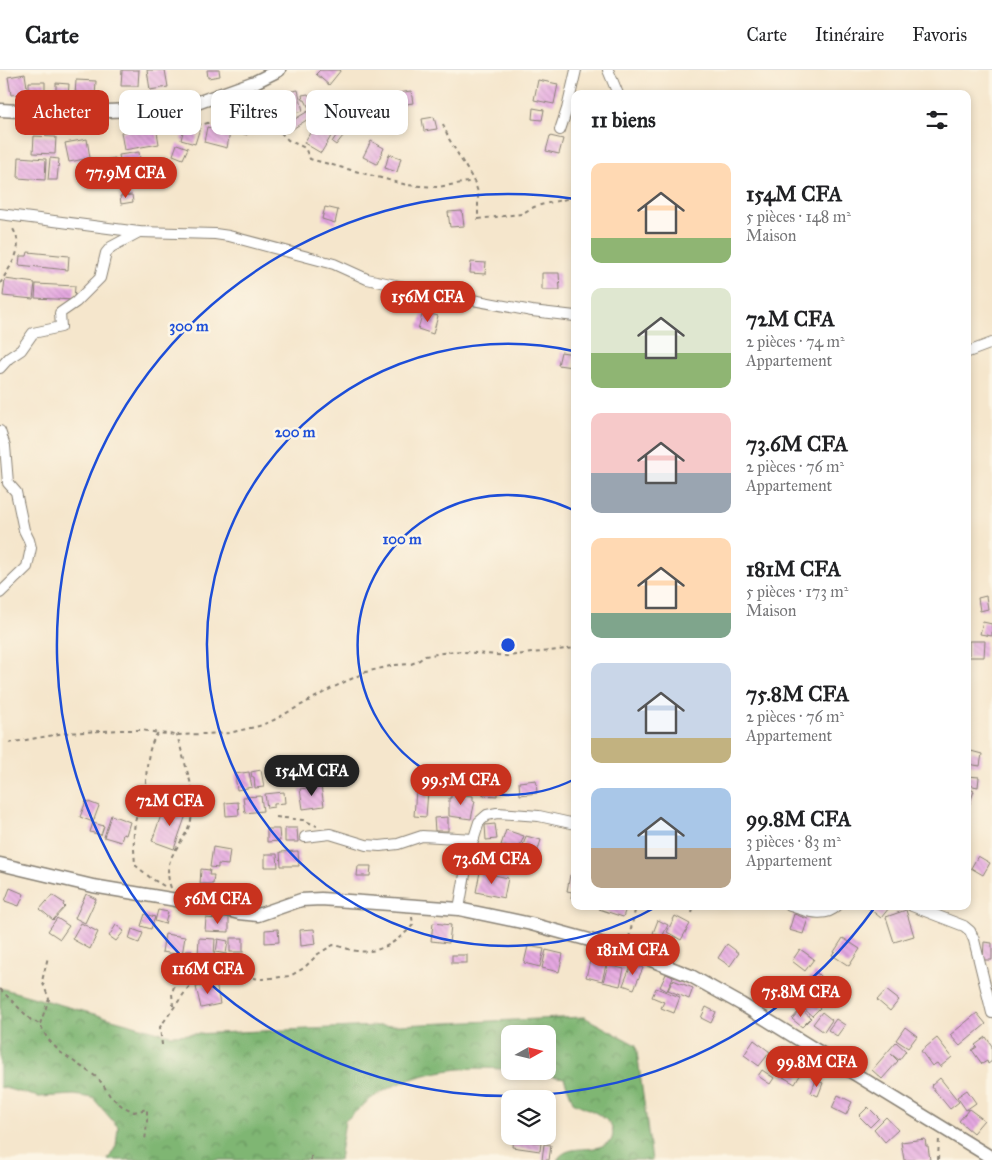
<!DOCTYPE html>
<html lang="fr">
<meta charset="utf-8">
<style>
:root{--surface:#fff;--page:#f6f6f6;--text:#202124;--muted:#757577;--line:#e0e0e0;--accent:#c8321e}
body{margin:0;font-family:"IM FELL Great Primer",serif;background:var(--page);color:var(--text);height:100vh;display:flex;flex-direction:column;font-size:19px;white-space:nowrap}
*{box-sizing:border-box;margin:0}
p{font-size:16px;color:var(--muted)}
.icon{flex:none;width:28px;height:28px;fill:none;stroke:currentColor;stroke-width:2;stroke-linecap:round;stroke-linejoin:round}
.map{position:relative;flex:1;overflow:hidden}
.side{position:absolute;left:571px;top:20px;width:400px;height:820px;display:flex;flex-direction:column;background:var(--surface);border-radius:10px;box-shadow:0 2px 8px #0003}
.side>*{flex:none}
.banner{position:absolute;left:15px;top:20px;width:475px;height:45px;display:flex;gap:10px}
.needle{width:32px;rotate:82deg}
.buttons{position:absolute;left:501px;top:955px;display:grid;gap:10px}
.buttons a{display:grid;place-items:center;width:55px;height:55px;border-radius:10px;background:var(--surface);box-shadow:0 2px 8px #0003;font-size:25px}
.price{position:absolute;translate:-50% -42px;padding:0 11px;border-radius:18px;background:var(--accent);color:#fff;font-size:16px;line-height:32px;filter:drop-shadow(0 1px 2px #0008)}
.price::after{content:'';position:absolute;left:50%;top:30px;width:15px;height:11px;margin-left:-8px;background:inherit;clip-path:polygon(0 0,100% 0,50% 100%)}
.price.active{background:#222;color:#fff}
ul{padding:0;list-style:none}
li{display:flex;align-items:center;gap:15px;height:125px;padding:0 20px}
li span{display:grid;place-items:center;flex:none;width:140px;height:100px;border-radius:10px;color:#555}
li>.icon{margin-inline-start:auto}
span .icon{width:60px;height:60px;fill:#fffc;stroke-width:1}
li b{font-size:21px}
h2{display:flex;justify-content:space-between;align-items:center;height:60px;padding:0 20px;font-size:21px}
.chip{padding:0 18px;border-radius:10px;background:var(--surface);box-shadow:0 2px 8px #0003;font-size:18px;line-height:45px}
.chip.active{background:var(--accent);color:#fff}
header{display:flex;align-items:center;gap:30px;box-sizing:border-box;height:70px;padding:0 25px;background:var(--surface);border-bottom:1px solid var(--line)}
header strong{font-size:24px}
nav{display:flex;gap:28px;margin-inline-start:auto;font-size:18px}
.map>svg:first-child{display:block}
</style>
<header>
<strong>Carte</strong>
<nav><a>Carte</a><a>Itinéraire</a><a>Favoris</a></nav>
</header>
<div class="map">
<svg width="992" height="1090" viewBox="0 0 992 1090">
<defs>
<pattern id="forest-crowns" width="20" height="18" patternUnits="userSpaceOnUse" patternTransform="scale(1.25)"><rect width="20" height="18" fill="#7fb673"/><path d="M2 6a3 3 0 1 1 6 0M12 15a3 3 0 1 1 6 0" fill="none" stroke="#67935e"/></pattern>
<pattern id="building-back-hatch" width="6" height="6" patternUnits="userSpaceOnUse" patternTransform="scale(1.25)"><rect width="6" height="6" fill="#e5a8e1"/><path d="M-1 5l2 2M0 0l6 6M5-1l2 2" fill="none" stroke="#c490c0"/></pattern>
</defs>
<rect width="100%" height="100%" fill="#fcf5e5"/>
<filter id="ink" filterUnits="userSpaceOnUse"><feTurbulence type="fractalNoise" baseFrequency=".02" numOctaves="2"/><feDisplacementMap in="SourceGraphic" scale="10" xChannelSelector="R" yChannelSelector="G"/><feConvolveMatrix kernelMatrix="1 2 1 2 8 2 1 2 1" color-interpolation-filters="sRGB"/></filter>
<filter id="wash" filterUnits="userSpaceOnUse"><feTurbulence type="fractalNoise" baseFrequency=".0096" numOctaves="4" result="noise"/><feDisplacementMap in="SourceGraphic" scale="20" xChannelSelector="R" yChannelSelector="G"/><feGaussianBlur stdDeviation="1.12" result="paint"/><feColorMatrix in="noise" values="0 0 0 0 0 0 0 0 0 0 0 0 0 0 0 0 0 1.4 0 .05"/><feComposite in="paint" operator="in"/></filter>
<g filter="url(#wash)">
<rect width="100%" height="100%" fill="#f5e6cc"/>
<path fill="url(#forest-crowns)" stroke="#4e6948" d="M0,918L170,965L584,947L636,975L652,1090H557C567,1075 585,1081 599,1077C603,1076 607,1073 611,1071C621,1049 588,1040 573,1032L564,1008L518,1001H548V964H510V1000C464,994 411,1002 372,1028C363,1035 354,1043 345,1051L339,1090H108L116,1076L118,1057L93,1028L74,1025L39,1027L0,1017Z"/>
<g id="blocks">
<g fill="url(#building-back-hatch)">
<path d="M122,0H139L138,16H121Z"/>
<path d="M147,0H165L168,17L150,20Z"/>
<path d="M207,0H219L220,6L208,8Z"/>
<path d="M320,0H341L329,15L316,4Z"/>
<path d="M25,4L28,23L11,25L8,7Z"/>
<path d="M76,10L96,11L95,27L75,26Z"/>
<path d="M538,10L558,14L554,34L534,30Z"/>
<path d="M29,12H45V25L29,26Z"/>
<path d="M56,13L69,14L68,27H56Z"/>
<path d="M298,20L303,41L286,45L282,23Z"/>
<path d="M411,21L413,33L400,35L398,23Z"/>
<path d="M280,24L285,45L278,47L273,26Z"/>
<path d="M308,24L319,42L291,60L281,54L286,50L290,52L310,40L305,30H303L302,25Z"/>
<path d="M533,38L544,40L542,50L532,49Z"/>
<path d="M233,42L252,47L247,65L228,59Z"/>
<path d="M434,47L437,59L424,61L422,49Z"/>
<path d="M316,53L333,63L321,83L304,73Z"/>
<path d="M185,54L200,58L195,74L181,70Z"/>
<path d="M156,56L159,74L124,80L121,62Z"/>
<path d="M207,57L230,62L227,78L204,72Z"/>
<path d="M338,63L343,66L336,75L332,72Z"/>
<path d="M34,66L56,67L55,84L33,83Z"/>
<path d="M550,66L563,69L559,84L546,81Z"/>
<path d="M87,69L90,88L69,92L65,73Z"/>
<path d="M371,71L384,78L377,94L363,87Z"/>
<path d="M177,74L188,78L183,89L173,85Z"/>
<path d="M139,82L141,96L122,99L119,85Z"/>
<path d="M389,84L401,88L397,102L385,98Z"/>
<path d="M19,87L46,89L45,110L18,108Z"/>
<path d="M50,88L59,89L57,110H48Z"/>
<path d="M115,88L117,103L101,106L99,91Z"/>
<path d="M132,125L133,132L121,134L120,126Z"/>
<path d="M325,137L338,140L335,153L322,149Z"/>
<path d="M462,141L464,156L450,157L448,142Z"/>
<path d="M28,182L69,186L68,200L19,195L20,186H27Z"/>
<path d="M471,192L486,193L485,204L470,203Z"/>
<path d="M542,203H559L560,220H542Z"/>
<path d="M5,209L35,213L33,229L3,226Z"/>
<path d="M36,214L75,216L74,230L35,228Z"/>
<path d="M428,243L438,246L433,264L418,259L422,245L427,246Z"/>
<path d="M561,282L574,284L572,297L558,295Z"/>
<path d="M986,526L988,539L980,541L978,528Z"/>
<path d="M983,552L992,554V566L980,564Z"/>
<path d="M969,571H985L984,587H969Z"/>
<path d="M971,681L982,684L980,696L968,694Z"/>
<path d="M261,700L264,717L255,718L254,707H252L251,702Z"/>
<path d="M249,702L252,717L237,720L235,704Z"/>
<path d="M968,706L979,707L978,717L968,715Z"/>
<path d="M536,710L537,723L520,725L519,712Z"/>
<path d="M484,714L497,715V726L483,725Z"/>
<path d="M321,716L324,736L303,739L300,719Z"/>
<path d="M968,718L974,721L968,739Z"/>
<path d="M416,720L428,721L426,747L414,746Z"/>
<path d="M284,722L285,733L274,734V737L267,738L265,724Z"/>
<path d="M451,724L473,726V731H475L471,749L449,746V728H451Z"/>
<path d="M261,726L263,741L245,743L243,727Z"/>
<path d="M86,731L99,736L93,752L80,747Z"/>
<path d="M238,732L239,745L226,746L225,733Z"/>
<path d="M165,734L187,742L174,779L152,771Z"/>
<path d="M111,745L130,752L126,765L123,764L121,772L104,767Z"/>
<path d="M448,747V761H435L434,748Z"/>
<path d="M93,753L104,756L101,765L90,762Z"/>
<path d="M495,754L497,769L486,770L485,755Z"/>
<path d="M285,758H297L298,772H285Z"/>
<path d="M267,759H279L280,771L267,772Z"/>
<path d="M506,760L524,766L518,781L501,775Z"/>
<path d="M526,766L541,770L536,786L521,782Z"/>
<path d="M213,777L230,780L228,795L218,794V798L210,797Z"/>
<path d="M298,781L299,796H281L280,782Z"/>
<path d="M265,784H277L278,797H265Z"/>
<path d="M978,786L990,793L983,805L971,798Z"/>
<path d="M358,796H371L370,806H357Z"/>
<path d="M201,799L210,800L209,805H214L213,814H200Z"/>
<path d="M480,802L508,808L504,828L476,822Z"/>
<path d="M570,805H575V829L571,828L572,822L567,821Z"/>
<path d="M10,818L24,824L19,836L5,831Z"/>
<path d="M86,824L96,829L85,853L75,848Z"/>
<path d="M52,825L64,833L63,835L65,837L53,850L40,839Z"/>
<path d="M600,836H627L623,847L599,839Z"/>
<path d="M866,836H886L889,838L881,848Z"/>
<path d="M158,840L168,842L165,854L155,851Z"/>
<path d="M906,840L914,866L894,872L886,847Z"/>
<path d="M145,844L155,847L151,859L141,856Z"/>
<path d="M794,844L808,849L803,864L789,860Z"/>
<path d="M675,846L690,854L681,870L667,862Z"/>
<path d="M217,847H229V862L205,861L206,848L217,849Z"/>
<path d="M57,848L69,856L60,869L48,861Z"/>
<path d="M658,850L668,855L662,867L653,863Z"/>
<path d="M81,853L98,862L90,879L72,869Z"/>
<path d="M433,853L451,855L449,873L431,871Z"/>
<path d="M116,855L124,861L116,871L109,866Z"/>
<path d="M132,859L143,863L139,873L129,869Z"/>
<path d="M278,859L279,872L265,873V860Z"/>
<path d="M314,859L316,874L301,876L300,860Z"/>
<path d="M165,864L185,867L182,885L162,882Z"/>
<path d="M199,868L215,869L214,886L198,885Z"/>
<rect x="230" y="868" width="13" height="14"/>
<path d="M843,868L860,879L849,896L832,885Z"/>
<path d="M218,869L228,871L226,884L216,882Z"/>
<path d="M984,872L992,873V890H983Z"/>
<path d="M727,874L739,883L730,896L718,888Z"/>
<path d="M528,876L544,879L540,897L524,893Z"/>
<path d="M800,879L814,889L805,901L792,891Z"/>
<path d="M546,880L563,884L559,902L542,898Z"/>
<path d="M185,881H192V893L186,894Z"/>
<rect x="452" y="885" width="15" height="8"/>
<path d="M590,891L606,895L602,911L586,907Z"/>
<path d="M632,893L643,898L634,919L623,915Z"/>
<path d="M608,895L624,899L620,916L603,912Z"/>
<path d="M816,902L822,908L812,919L805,912Z"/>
<path d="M666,904L673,907L667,921L660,917Z"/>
<path d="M673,910L693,918L689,929L668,920Z"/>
<path d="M216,913L220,934L201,938L196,917Z"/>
<path d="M656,918L680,927L674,943L661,938L664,932L652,927Z"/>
<path d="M886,920L899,930L890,941L877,930Z"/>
<path d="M809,928L820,938L812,946L802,937Z"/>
<path d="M706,937L716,942L711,953L701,948Z"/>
<path d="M801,939L811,948L802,957L792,949Z"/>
<path d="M822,942L832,950L824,962L813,954Z"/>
<path d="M977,943L986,954L960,976L950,965Z"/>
<path d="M836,949L845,955L837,966L828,960Z"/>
<path d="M905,957L917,966L908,978L896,970Z"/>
<path d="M986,967L992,976V991L988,994L987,991L982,994L972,980L977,977L975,975Z"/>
<path d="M937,968L952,987L940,997L937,993L932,996L921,981Z"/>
<path d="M754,970L770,982L759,996L744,985Z"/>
<path d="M896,972L906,981L899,990L891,984L898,991L882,1009L872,1000Z"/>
<path d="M796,986L807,993L795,1014L783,1007Z"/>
<path d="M762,1000L774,1008L770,1014L758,1006Z"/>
<path d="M940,1008L959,1032L950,1039L931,1016Z"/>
<path d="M816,1010L823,1013L818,1026L811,1023Z"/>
<path d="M967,1020L976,1033L966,1040L957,1027Z"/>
<path d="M838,1025L852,1032L846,1045L832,1038Z"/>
<path d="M868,1037L879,1048L870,1057L859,1046Z"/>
<path d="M969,1039L984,1050L973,1063L959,1051Z"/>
<path d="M886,1047L898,1060L885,1072L874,1059Z"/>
<path d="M513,1069L541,1073L540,1081L512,1077Z"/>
<path d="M925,1069L926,1076H928L930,1090H904L901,1072Z"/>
<path d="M544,1074L551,1075L549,1090H542Z"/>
</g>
</g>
</g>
<g filter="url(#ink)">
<use href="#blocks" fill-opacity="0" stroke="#888174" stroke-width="1"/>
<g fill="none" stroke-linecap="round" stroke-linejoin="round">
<g stroke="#888174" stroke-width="12">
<g id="minor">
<path d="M608,0L618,24"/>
<path d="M560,60L567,39L576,0"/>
<path d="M0,144L139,162L215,164L229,166L334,194L367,209L419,220L532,241L575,246"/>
<path d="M968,282L992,273"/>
<path d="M0,298L9,288L21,280L33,263L61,257L60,243L76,232L100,208L106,183L111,177L139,162"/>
<path d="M0,361L5,376L8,413L16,422L24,460L29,470L31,478L27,497L0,523"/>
<path d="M305,767L330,764L366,775L380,776L398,774L422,766L474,769"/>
<path d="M790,836C805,840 824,849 837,836"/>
<path d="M912,836L964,856L970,861L974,870L992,943"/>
<path d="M459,839L468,787L479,752L487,745L497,743L539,746L575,754"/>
</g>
</g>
<g stroke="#888174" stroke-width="15">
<g id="tertiary">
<path d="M0,40L58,43L183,38L255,12L279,0"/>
<path d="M0,794L93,816L212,836L239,843L258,845L301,830L321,829L459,839L531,854L626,880L691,906L741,934L992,1088"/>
</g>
</g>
<g stroke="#888174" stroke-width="2" stroke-dasharray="4 4" stroke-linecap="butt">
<path d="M191,48L201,55L211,52L234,38L255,47L268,49L288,70L305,78L310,89L407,115L438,117L474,111L478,122V149L521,144L534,137L544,134L575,127"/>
<path d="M443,54L449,69L474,111"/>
<path d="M0,214C11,193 27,179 11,156"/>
<path d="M9,673L65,663L121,660H142L158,663"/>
<path d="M276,747L303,750L317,756"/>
<path d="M164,816L152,809L135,795C134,778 132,761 137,744C139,738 144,733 145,726C147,707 145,679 158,663L177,665L229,663L259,656L274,650L332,618L366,602L394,595L411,594L418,591L425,586L454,581L507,586L575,578"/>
<path d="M171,818C161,788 179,781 189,756C194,746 190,735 194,725L177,665"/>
<path d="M692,843L694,836"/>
<path d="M629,868L636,836"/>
<path d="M0,919L31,950L40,954L47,968L60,982L95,1006L102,1013L110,1026L122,1036L134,1042L147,1039V1053L145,1071"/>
<path d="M173,936L172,923L176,910"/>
<path d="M40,954L49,929L42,911L48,887"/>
<path d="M162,975L160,957L193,911L217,904L262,909L290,906L304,898L318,884L333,875C341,876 349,880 357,881C380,884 398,871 413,855L412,847"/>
<path d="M311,1086V1090"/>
<path d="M938,1090L939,1068"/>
</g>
<use href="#minor" stroke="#fff" stroke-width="10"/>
<use href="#tertiary" stroke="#fff" stroke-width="12"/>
</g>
</g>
<g fill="none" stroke="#1d4ed8" stroke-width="2.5">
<path d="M575 709A150 150 0 1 1 575 441"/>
<path d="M656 837A301 301 0 1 1 573 281"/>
<path d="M875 837A451 451 0 1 1 575 129"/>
</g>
<circle cx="508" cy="575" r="8" fill="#1d4ed8" stroke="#fcf5e5" stroke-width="2.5"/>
<g font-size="15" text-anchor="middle" font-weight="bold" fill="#1d4ed8" stroke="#fcf5e5" stroke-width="5" stroke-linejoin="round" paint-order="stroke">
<text x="189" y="261">300 m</text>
<text x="295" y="367">200 m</text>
<text x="402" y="474">100 m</text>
</g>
</svg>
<div class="buttons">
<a><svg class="needle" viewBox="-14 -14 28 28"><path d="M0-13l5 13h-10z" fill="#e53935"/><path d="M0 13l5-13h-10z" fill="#757577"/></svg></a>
<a><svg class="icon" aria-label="layers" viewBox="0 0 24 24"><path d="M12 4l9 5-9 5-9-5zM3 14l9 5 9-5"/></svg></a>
</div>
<b class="price" style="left:126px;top:129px">77.9M CFA</b>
<b class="price" style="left:428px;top:253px">156M CFA</b>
<b class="price active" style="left:312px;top:727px">154M CFA</b>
<b class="price" style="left:461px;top:736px">99.5M CFA</b>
<b class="price" style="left:170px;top:757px">72M CFA</b>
<b class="price" style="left:492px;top:815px">73.6M CFA</b>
<b class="price" style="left:218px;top:855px">56M CFA</b>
<b class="price" style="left:633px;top:906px">181M CFA</b>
<b class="price" style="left:208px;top:925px">116M CFA</b>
<b class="price" style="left:801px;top:948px">75.8M CFA</b>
<b class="price" style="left:817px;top:1018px">99.8M CFA</b>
<div class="banner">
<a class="chip active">Acheter</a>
<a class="chip">Louer</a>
<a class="chip">Filtres</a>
<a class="chip">Nouveau</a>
</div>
<section class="side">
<h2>11 biens<svg class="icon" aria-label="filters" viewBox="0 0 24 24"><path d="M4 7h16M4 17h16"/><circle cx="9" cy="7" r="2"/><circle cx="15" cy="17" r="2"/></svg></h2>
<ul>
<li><span style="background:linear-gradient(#ffd9b3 75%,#8fb573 0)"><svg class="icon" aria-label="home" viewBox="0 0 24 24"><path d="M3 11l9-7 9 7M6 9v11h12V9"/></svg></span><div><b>154M CFA</b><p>5 pièces · 148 m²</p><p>Maison</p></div></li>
<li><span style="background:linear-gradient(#dfe7d0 65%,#8fb573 0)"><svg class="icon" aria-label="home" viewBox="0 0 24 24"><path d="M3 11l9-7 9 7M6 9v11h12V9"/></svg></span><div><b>72M CFA</b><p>2 pièces · 74 m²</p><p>Appartement</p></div></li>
<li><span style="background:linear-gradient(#f6c9c9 60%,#9aa5b1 0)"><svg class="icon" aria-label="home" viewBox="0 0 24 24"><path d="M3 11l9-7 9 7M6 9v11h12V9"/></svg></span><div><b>73.6M CFA</b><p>2 pièces · 76 m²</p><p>Appartement</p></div></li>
<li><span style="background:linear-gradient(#ffd9b3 75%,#7fa58c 0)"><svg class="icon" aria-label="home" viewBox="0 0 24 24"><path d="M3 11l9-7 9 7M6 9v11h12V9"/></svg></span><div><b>181M CFA</b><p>5 pièces · 173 m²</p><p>Maison</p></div></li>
<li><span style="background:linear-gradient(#c9d6e8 75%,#c2b280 0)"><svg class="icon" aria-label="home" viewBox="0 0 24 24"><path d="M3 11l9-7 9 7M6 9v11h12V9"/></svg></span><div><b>75.8M CFA</b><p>2 pièces · 76 m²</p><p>Appartement</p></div></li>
<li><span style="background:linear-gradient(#a9c7e8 60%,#b9a48a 0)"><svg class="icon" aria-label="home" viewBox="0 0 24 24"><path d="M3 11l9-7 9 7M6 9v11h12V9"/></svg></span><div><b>99.8M CFA</b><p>3 pièces · 83 m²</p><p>Appartement</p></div></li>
</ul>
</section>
</div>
